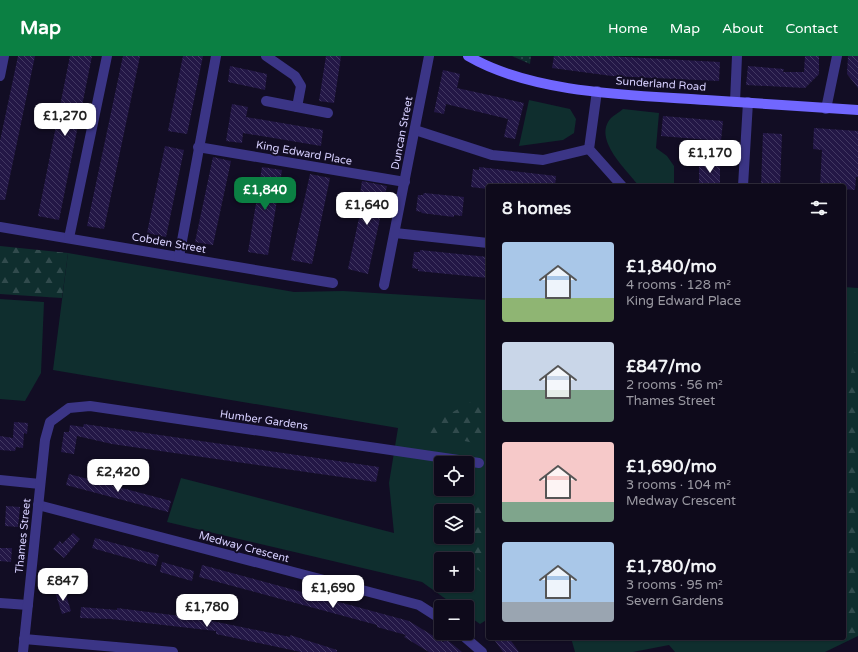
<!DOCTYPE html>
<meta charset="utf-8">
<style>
:root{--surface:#0e0a1b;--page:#1c1828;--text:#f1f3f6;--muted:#9b9aa3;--line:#2e2b3a;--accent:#0b8043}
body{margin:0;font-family:"Varela Round",sans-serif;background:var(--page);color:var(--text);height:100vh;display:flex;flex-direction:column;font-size:15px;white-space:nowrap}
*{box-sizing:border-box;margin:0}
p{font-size:13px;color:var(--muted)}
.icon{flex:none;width:22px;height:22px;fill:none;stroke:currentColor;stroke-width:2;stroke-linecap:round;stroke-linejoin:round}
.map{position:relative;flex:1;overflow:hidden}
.panel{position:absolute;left:486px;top:128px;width:360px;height:456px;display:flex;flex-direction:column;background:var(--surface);border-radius:4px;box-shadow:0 1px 3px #0004,0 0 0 1px var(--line)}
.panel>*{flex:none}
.buttons{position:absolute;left:434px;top:400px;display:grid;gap:8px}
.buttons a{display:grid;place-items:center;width:40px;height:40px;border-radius:4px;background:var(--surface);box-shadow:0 1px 3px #0004,0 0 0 1px var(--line);font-size:20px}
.price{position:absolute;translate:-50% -34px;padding:0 9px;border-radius:8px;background:#fff;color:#222;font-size:13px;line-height:26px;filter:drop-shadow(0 1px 2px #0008)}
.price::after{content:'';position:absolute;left:50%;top:24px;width:12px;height:9px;margin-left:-6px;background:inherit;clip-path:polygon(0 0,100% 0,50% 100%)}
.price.on{background:var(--accent);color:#fff}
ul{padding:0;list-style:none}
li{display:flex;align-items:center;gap:12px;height:100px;padding:0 16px}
li span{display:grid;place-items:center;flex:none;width:112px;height:80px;border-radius:4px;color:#555}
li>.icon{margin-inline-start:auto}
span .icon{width:48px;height:48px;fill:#fffc;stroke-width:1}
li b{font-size:17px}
h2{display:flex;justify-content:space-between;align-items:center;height:48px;padding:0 16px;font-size:17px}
header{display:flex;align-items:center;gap:24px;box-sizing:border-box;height:56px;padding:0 20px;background:var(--accent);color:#fff}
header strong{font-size:19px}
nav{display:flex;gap:22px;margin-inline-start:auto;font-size:14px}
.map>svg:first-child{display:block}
</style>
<header>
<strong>Map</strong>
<nav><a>Home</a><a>Map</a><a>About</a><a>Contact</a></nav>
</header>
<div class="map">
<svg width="858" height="596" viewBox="0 0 858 596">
<defs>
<pattern id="forest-firs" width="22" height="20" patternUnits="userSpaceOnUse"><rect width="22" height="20" fill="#0f2e2e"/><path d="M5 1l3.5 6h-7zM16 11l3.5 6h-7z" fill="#314b4d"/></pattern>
<pattern id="park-dots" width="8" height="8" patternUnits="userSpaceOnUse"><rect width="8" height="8" fill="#0f2e2e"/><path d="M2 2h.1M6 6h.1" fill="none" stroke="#314b4d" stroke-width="1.8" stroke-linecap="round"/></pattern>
<pattern id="building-back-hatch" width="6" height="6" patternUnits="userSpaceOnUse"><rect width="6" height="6" fill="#231746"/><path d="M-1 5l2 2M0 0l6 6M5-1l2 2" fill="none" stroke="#423862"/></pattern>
</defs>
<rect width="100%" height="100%" fill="#120d24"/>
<g fill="#0f2e2e" fill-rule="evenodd">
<path d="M529,44L570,53L576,63L574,77L563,84L519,90Z"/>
<path d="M623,53L659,57L656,92L667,100L674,110V130H639C627,114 592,83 611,62C614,59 620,56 623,53Z"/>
<path d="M68,197L294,236L343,235L488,244V563L480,568L467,559V551H457L422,526L167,466L181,422L394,477L389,427L398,372L53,314ZM441,407H467V433H441ZM441,455H467V481H441ZM441,503H467V529H441Z"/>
<path d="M844,231L858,232V580L825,596H675L669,589L633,596H575L571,582H844Z"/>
<path d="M0,243L44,246L41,317L25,345L0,343Z"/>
</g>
<g fill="url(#forest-firs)">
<path d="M0,190L68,197L62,242L0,238Z"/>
<path d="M857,284L858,573L855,579L844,580V355Z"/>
<path d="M471,346L488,352V390L418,375Z"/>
<path d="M488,447V520L468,508V449Z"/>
</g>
<path fill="url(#park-dots)" d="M512,0H531L530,8Z"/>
<g fill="url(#building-back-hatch)">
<path d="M18,0H35L5,144H0V85Z"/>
<path d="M70,0H92L59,164L38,160Z"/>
<path d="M123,0H140L104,173L87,170Z"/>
<path d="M183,0H203L187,78L168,75Z"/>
<path d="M326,0H341L334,47L319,45Z"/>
<path d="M554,0H606L720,6L719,25L612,20L552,12Z"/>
<path d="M805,0H819V18L805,32L746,29L748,10L784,13L783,16H804Z"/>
<path d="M848,0H858V32L847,18Z"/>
<path d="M230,10L267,18L265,34L228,26Z"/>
<path d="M443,14L460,18L457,32L524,47L515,83L504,81L508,63L446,48L444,58L434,56Z"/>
<path d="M232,48L248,51L246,61L323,74L321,90L243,77L242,87L226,85Z"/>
<path d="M663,60L723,65L721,85L661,80Z"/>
<path d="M814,72L858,75V121H856L855,134L844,133V130H820L822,94L813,93Z"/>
<path d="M763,77L782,78L780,130H761Z"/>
<path d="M165,90L184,94L166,181L147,177Z"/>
<path d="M213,101L231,105L213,189L195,186Z"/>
<rect x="699" y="106" width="21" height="24"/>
<path d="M262,111L282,114L268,199L248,196Z"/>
<path d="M479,111L556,120L555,130H488V133L471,131L473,113L479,114Z"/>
<path d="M310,118L330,122L312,208L291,204Z"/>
<path d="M362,125L387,130L368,218L348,213L364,139L360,138Z"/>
<path d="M424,137L464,141L462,160L454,159V161L421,157L422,156L416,155L418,139H423Z"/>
<path d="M420,194L488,201V222L418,215V213L412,212L414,196H420Z"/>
<path d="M14,366L28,367L27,378L24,377L23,392L16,391L15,395L0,394V380L13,382Z"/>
<path d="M84,368L379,411L376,426L112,388L77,380L74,398L61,396L64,376H69L70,369L83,371Z"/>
<path d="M69,418L171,445L168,456L66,429Z"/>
<path d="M6,450L20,451L18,471L5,470Z"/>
<path d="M73,477L80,483L64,502L53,493L60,485L62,488Z"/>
<path d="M95,482L159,499L156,510L92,492Z"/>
<path d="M0,492H12L11,506L0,505Z"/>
<path d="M162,506L194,515L192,525L160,516Z"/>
<path d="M202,509L409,565L443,586L446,583L462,596H429L404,581L406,579L377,571V569L199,521Z"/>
<path d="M64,533L71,555L62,558L55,536Z"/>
<path d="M81,551L117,554V552L188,561V559L212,562V565L290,581V579L337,594V596H301L216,578V575L111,563L80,562Z"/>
<path d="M493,582H509L519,596H503Z"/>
</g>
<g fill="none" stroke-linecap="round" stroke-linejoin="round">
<g stroke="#3b3586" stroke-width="10">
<path d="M266,0L295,20L301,30L297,51"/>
<path d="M0,20L4,0"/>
<path d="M597,35L589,93L622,130"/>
<path d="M266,45L328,57"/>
<path d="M735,46L737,0"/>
<path d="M826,53L837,0"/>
<path d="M415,74L492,99L543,104L589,93"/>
<path d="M198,91L405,126"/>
<path d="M743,130L748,46"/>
<path d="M0,171L333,227"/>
<path d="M395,177L488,187"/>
<path d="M69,182L107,0"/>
<path d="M179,201L216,0"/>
<path d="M384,229L429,0"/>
<path d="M0,424L40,428"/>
<path d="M38,449L419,549L441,563"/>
<path d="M0,547L28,549"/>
<path d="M460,577L482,596"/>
<path d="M24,583L173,596"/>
<path d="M23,596L45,384L50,366L69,352L90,350L479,407"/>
</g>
<path stroke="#7167ff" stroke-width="10" d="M468,0C533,38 632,39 706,44C757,47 807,51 858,54"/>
</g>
<g text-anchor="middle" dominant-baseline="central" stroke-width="4" stroke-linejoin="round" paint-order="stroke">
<g font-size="11" fill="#d7d0ff" stroke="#120d24">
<text transform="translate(661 28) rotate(4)">Sunderland Road</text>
<text transform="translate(402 77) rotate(-79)">Duncan Street</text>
<text transform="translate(304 97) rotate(10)">King Edward Place</text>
<text transform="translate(169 187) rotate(10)">Cobden Street</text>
<text transform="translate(264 364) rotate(8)">Humber Gardens</text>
<text transform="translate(23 480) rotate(-84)">Thames Street</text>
<text transform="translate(244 491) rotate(15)">Medway Crescent</text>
</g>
</g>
</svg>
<div class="buttons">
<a><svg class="icon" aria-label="locate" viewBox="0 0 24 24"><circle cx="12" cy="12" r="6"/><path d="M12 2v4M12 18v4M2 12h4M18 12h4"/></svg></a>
<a><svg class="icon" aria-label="layers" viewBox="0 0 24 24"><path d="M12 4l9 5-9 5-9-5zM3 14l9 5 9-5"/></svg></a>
<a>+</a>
<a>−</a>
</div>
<b class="price" style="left:65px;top:81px">£1,270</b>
<b class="price" style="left:710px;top:118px">£1,170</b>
<b class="price on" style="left:265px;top:155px">£1,840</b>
<b class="price" style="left:367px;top:170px">£1,640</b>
<b class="price" style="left:118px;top:437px">£2,420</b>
<b class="price" style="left:63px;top:546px">£847</b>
<b class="price" style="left:333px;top:553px">£1,690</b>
<b class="price" style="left:207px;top:572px">£1,780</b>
<section class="panel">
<h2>8 homes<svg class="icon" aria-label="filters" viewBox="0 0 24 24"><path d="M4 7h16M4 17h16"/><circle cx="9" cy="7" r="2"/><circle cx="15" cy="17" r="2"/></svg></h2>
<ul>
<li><span style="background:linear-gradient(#a9c7e8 70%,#8fb573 0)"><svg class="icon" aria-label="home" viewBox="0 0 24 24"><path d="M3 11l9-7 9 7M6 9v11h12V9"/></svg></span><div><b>£1,840/mo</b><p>4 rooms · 128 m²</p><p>King Edward Place</p></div></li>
<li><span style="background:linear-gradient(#c9d6e8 60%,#7fa58c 0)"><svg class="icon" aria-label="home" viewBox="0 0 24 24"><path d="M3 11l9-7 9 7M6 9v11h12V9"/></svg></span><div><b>£847/mo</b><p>2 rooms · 56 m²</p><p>Thames Street</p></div></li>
<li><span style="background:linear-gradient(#f6c9c9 75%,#7fa58c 0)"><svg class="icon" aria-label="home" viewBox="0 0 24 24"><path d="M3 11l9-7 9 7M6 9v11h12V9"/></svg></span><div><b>£1,690/mo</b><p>3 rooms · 104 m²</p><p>Medway Crescent</p></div></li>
<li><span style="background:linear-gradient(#a9c7e8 75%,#9aa5b1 0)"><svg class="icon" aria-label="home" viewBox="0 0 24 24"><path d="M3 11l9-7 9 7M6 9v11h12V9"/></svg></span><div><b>£1,780/mo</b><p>3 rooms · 95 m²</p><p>Severn Gardens</p></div></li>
</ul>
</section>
</div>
